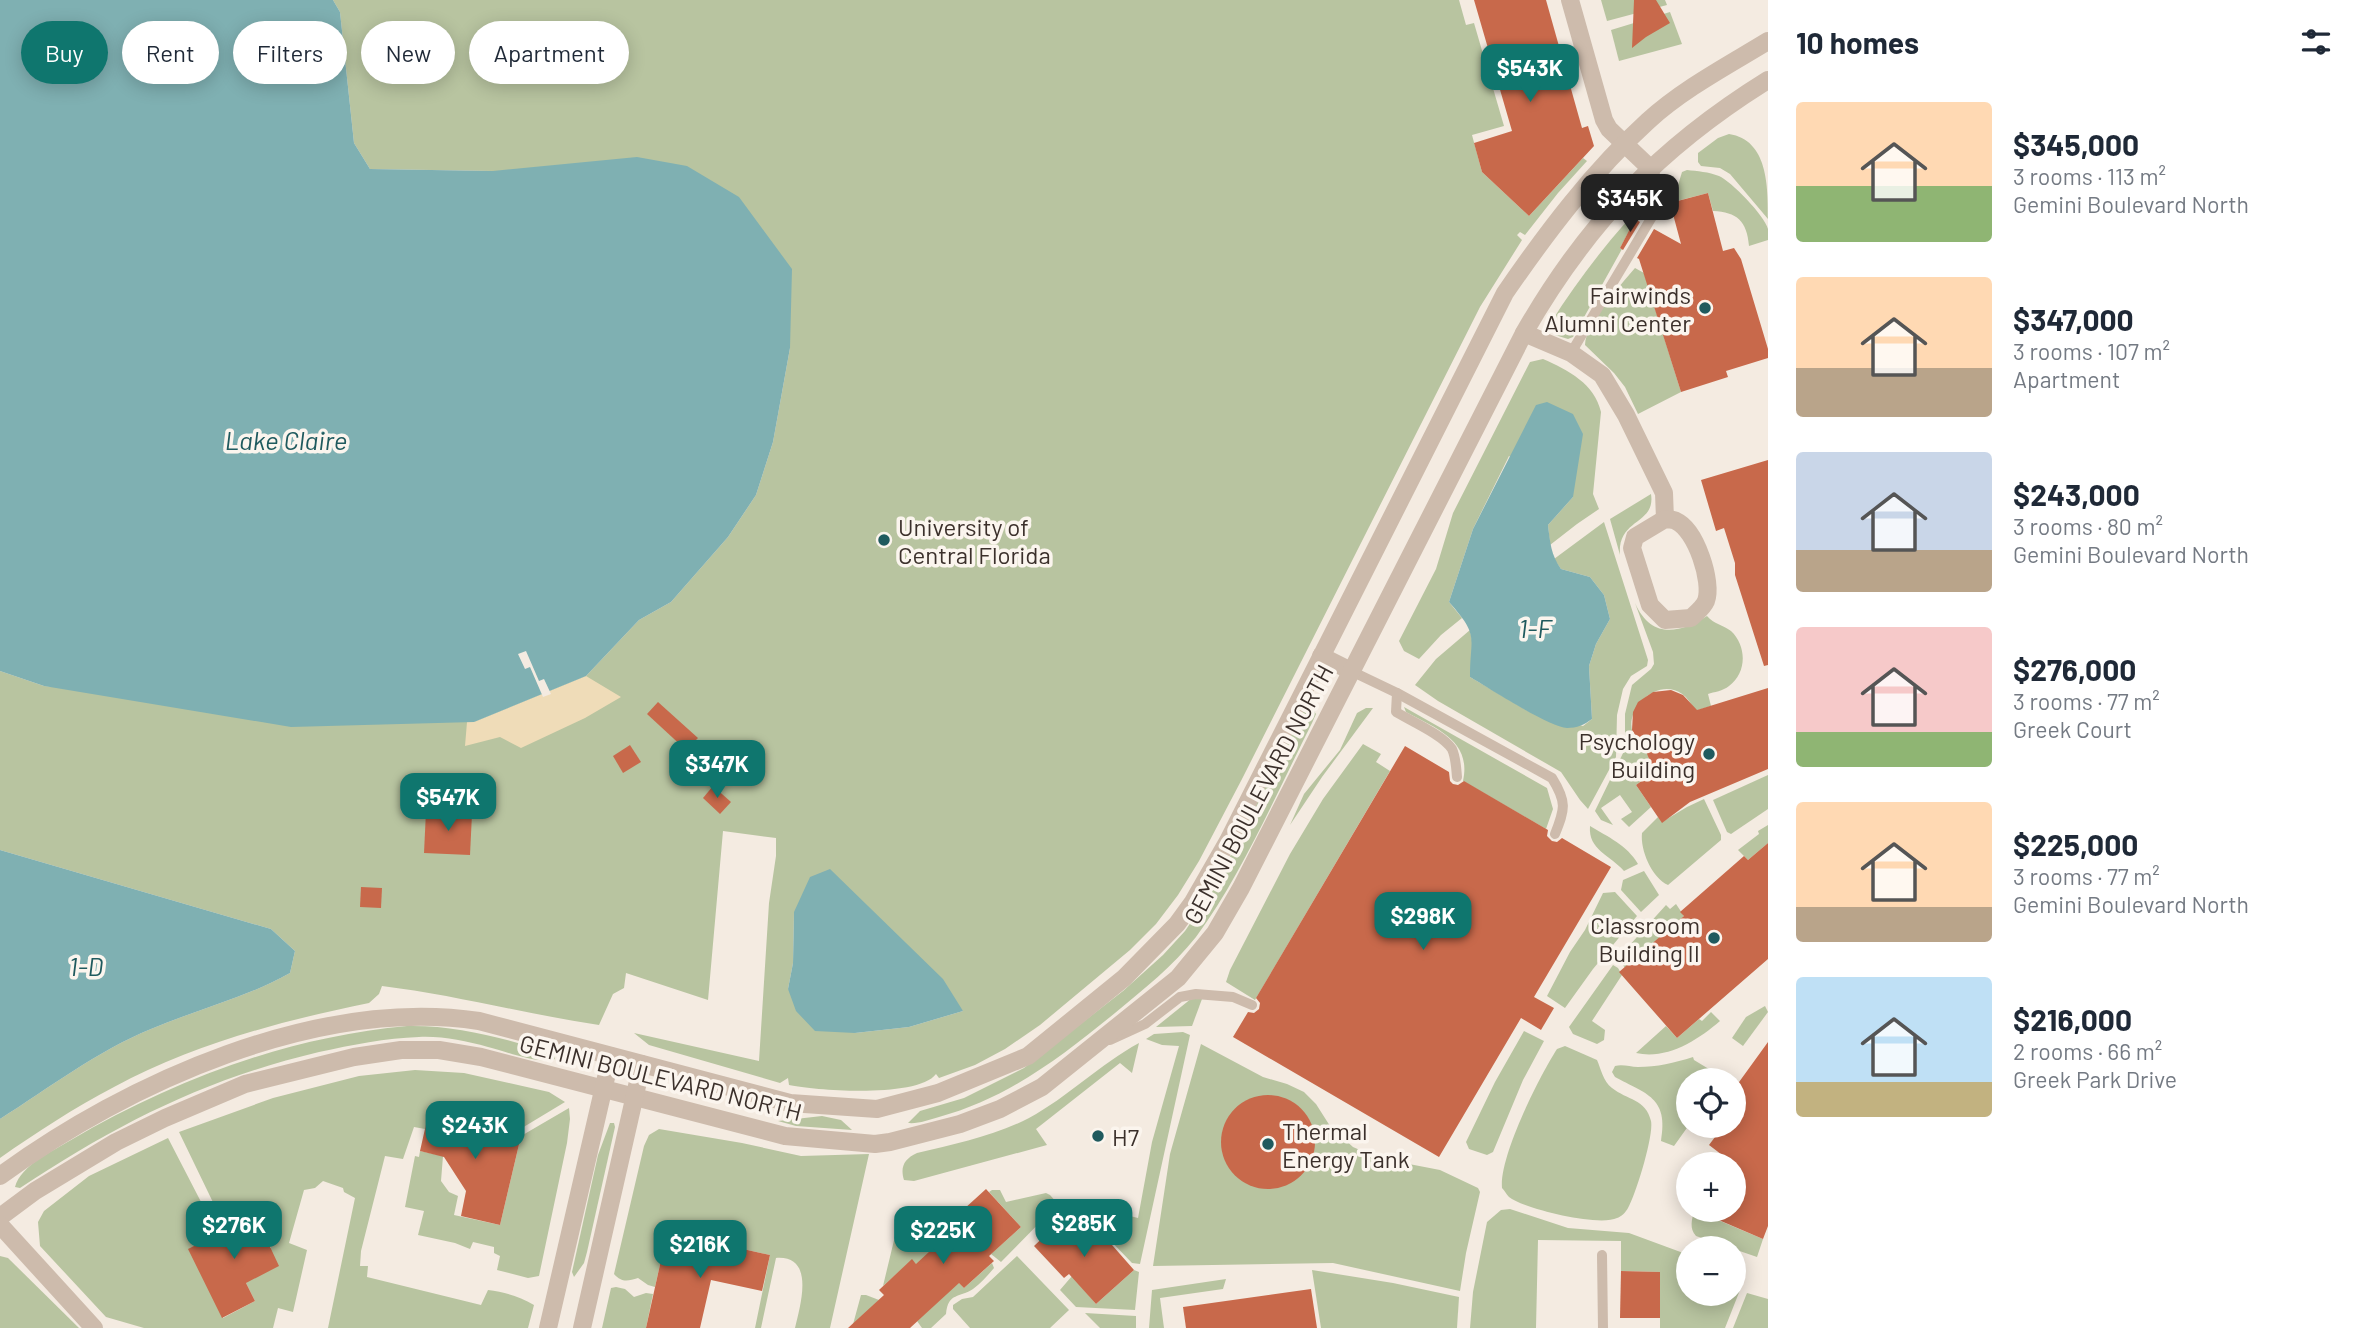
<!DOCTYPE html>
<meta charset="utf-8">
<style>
:root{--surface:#fff;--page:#f6f6f7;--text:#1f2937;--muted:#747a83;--accent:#0f766e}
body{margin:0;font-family:Barlow,sans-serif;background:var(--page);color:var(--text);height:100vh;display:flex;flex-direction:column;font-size:26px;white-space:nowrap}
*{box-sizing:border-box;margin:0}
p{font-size:23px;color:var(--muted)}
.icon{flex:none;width:38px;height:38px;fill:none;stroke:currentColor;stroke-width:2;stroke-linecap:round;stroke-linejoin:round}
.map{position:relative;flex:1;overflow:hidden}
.drawer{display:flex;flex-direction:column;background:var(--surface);width:595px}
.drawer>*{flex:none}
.guide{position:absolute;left:21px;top:21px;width:665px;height:63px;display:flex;gap:14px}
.controls{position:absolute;left:1676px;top:1068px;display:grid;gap:14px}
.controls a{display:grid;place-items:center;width:70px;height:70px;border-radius:50%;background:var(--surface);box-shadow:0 4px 18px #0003;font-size:35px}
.price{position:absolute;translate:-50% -60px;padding:0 16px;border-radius:14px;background:var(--accent);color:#fff;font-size:23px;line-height:46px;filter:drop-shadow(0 2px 4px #0008)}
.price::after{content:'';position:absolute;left:50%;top:42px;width:21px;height:16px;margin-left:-10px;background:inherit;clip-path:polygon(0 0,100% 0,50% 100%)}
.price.current{background:#222;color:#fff}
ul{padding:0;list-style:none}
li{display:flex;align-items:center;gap:21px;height:175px;padding:0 28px}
li span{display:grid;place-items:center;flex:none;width:196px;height:140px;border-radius:7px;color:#555}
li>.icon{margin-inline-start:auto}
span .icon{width:84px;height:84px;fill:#fffc;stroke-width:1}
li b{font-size:30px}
h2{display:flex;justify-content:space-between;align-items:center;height:84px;padding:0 28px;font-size:30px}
.tag{padding:0 24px;border-radius:32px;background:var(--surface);box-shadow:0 4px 18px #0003;font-size:24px;line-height:63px}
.tag.current{background:var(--accent);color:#fff}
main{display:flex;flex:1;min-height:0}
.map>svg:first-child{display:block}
</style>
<main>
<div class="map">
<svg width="1768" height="1328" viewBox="0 0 1768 1328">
<rect width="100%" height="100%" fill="#f4ebe1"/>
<g fill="#b8c4a0" fill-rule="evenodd">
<path d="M333,0H1459L1466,25L1474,23L1504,126L1472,135L1482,172L1529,216L1583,158L1587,161L1558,193L1525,235L1520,232L1517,235L1522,240L1480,307L1242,779L1199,861L1178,895L1156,924L1130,950L1040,1025L1005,1049L975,1065L939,1078L936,1074C918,1098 818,1091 789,1085L788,1078L780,1083L649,1045L634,1033L759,1061L769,903L776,856V838L723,831L708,1000L626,973L624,988L613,994L599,1025C526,1014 455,995 382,986L379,994L369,1003C281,1021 194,1044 114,1087C74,1108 37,1132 0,1158V1119C49,1088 97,1051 151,1029C198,1009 246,998 290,973L295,951L271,929L0,850V671L44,686L474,722L586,676L639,620L671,602L728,537L756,495L773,442L790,348L493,171L370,169L354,143L340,12ZM794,912L963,1011L909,1027L855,1033L788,989L793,963Z"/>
<path d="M1601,0H1665L1667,5L1607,21Z"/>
<path d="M1670,12L1682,44L1619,61L1611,30Z"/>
<path d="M1729,134C1768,140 1768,186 1768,219L1730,174L1720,168L1701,166L1698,162V153L1718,138Z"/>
<path d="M1687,170C1697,171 1709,172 1719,176C1731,181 1765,216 1768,229C1768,232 1768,236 1768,240L1749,246C1747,221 1737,212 1713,211L1708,193L1673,202L1682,172Z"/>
<path d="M1654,192L1638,221L1635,220L1620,248L1622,249L1573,337L1568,339L1555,335L1550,324C1580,276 1614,233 1654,192Z"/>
<path d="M1635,268L1644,273L1681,392L1638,414L1625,387L1614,373L1585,345C1586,322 1620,286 1635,268Z"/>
<path d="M1543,359C1568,370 1595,384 1601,412L1593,494L1599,509L1577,524L1550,545L1548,525L1573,497L1509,456L1473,529L1449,602L1462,618L1441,635L1419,659L1404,651L1399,641L1436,569L1453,513L1530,362Z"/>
<path d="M1651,494C1656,525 1617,518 1620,555L1610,519Z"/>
<path d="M1604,522L1648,660L1647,666L1631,676L1623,689L1617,715L1616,757L1588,809L1580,800L1561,772L1438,701L1415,685L1436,659L1470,630L1473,645L1470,677L1528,711L1583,726L1592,719L1589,666L1596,644L1610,619L1604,595L1590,577L1561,569L1554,559Z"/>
<path d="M1635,603C1651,639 1679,634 1707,616C1714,624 1723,625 1731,631C1747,646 1747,673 1729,686C1723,691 1714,692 1708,694L1711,706L1695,711C1669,652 1595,727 1653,752L1648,756L1654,772L1636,785L1651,807L1629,827L1621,819L1632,812L1620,795L1601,808L1613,825L1601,820L1595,811L1625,749V714L1632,685L1651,669L1654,664L1653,652Z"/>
<path d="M1311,707L1316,714L1312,723C1277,792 1242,875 1196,937C1173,966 1144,989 1115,1013C1061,1057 1008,1098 939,1117C929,1120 918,1124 908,1123L920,1111L964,1098L1024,1068L1123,991L1163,955L1185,931L1214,888L1303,712Z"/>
<path d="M1404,707L1547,788L1553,809L1546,829L1463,781C1472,740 1435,728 1406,712Z"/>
<path d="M1366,708H1373L1322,777L1290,825L1304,794L1340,750L1357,713Z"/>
<path d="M1363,744L1381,754L1376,762L1390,771L1255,1000L1226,982L1230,970L1290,854L1323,799Z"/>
<path d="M1768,775V809L1731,834L1727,832L1713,800Z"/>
<path d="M1704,799L1721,835V840L1668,885C1652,878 1640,850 1642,833L1658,817L1662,822L1687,807Z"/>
<path d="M1768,825V843L1748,860L1738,850L1759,834L1758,831Z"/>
<path d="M1590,826C1608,837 1627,845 1638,864L1624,871C1610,855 1588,850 1590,826Z"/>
<path d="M1644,871L1659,895L1641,912L1621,890L1623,880Z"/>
<path d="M1615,892L1637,916L1593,969L1565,1008L1547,996L1570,952L1585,930L1603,893Z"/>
<path d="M1676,904L1684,916L1625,968L1618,958L1666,905L1670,909Z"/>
<path d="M1613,965L1618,968L1622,975L1592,1021L1605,1030L1604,1040L1597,1044L1573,1034L1569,1027Z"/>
<path d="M1192,998L1202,999L1192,1026L1156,1027Z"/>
<path d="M1765,1006L1768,1012L1743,1046L1732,1038L1746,1017Z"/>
<path d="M1711,1012L1720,1021C1697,1041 1666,1060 1636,1053L1666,1026L1677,1038L1699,1019L1702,1021Z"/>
<path d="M407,1026C455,1025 499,1037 545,1051L554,1055L555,1059C539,1065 505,1051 488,1047C465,1041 443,1036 419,1037C386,1038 352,1045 319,1052C205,1079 117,1124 20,1188L15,1187C21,1165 53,1151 71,1140C174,1080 287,1037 407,1026Z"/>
<path d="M1524,1031L1544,1041L1523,1080L1493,1152L1487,1155L1469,1149L1466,1142L1495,1082Z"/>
<path d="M1183,1032L1190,1035L1140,1264L1132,1263L1106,1236L1101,1237L1098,1235L1118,1213L1138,1218L1152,1142L1179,1046L1162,1045L1146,1039L1154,1034Z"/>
<path d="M1139,1043L1132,1073L1120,1063L1036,1129L1047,1145L914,1181L904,1180C900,1167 904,1159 917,1153C955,1144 994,1136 1029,1118C1068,1097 1100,1064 1139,1043Z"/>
<path d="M1201,1044L1263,1077L1287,1084L1304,1092L1316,1104L1330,1126L1353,1147L1378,1158L1440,1170L1478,1188L1480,1192L1466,1253L1460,1291L1333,1263L1153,1266L1170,1154Z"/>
<path d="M1565,1046L1597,1060C1601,1069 1603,1081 1612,1088C1627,1100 1646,1099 1651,1121C1654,1135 1636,1194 1628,1208C1626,1212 1621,1217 1617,1218C1599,1227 1524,1209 1509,1197C1506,1194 1505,1191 1502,1188C1499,1157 1539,1077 1557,1049Z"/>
<path d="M1693,1057L1694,1060L1722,1077L1720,1080H1689V1125L1674,1146L1661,1141C1669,1097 1646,1094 1615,1077L1612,1072L1615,1066C1623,1064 1630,1067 1638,1067C1657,1067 1674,1063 1693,1057Z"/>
<path d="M415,1070L464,1073L549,1092L565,1102L517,1131L429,1112L425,1129L414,1127L403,1159L385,1156L361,1251L360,1266H368L367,1277L481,1305L488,1290C504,1292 519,1296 534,1305L528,1328H328L355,1198L344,1192L343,1188L323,1181L315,1188L304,1190L289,1243L307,1250L293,1312L278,1308L273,1328H144L106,1317L40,1246L38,1222L44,1211L89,1176L168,1138L214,1227L204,1232L208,1239L223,1318L255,1301L246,1283L271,1248L265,1236L271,1232L262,1215L256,1218L255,1216L235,1225L231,1218L223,1223L179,1132L273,1098L359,1076Z"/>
<path d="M569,1108L570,1119L567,1143L539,1276L528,1278L497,1270L500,1256L494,1253V1247L473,1242L470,1249L455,1243L418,1235L424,1211L405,1207L415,1156L419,1157L420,1151L443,1156L441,1181L449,1192L458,1196L454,1215L500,1225L521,1136Z"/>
<path d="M822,1116L841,1120L852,1130L796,1126L778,1121Z"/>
<path d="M610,1123H614L615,1127L587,1252L584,1263L574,1277L572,1272L598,1155Z"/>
<path d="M659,1129L742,1143L801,1156L869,1154L830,1328H795C800,1306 816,1255 776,1258L761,1328H755L770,1255L685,1236L681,1255L663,1251L655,1287L648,1285L638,1278C628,1281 622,1283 614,1274L644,1146L649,1135Z"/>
<path d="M992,1190H1000L1006,1202L1046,1193L1050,1195L1058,1204L1001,1262L991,1254L1021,1227L989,1192Z"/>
<path d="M1510,1209L1568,1228L1629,1233L1686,1254L1689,1260L1686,1271L1689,1272V1293H1734V1288L1740,1290L1725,1328H1660V1272L1621,1271V1241L1538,1240L1536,1328H1470L1473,1292L1487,1222L1501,1210Z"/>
<path d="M1694,1210L1763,1239L1757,1257L1696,1236C1689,1228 1692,1220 1694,1210Z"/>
<path d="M947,1216L952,1217L958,1225L930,1252L964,1288L992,1263L994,1268C988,1275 981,1283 973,1289C960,1298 948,1292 946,1314L931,1328H922L917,1321L945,1295L912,1260L883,1286L896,1232L902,1227Z"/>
<path d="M0,1256L8,1258L79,1328H0Z"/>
<path d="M1017,1256L1069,1310L1050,1328H970L953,1309V1305L962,1299L973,1297Z"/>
<path d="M1134,1270L1139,1272L1135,1310L1076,1307L1060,1290L1072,1276L1096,1304Z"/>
<path d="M1312,1270L1393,1283L1459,1297L1457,1328H1321Z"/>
<path d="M1226,1279L1223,1289L1160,1298L1164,1328H1149L1152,1290Z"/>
<path d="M616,1287L625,1289L634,1297L646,1293L653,1294L646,1328H602L611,1288Z"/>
<path d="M1747,1293L1768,1299V1328H1733Z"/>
<path d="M861,1295H866L879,1300L852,1328Z"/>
<path d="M1085,1313L1136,1316V1328H1100Z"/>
</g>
<path fill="#efdcb8" d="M586,676L621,697L585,718L521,748L500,737L465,746L467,722H474Z"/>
<g fill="#7fb0b2">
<path d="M0,0H333L340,12L354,143L370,169L493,171L637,157L687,166L739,197L792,269L790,348L773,442L756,495L728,537L671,602L639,620L586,676L474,722L291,727L44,686L0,671Z"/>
<path d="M1547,402L1573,414L1583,434L1573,497L1548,525C1550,542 1551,555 1561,569L1590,577L1604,595L1610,619L1596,644L1589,666L1592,719C1584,725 1577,728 1567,728C1549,727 1489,688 1470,677C1470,635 1480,637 1449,602L1473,529L1536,405Z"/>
<path d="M0,850L271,929L295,951L290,973C246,998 198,1009 151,1029C97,1051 49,1088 0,1119Z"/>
<path d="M830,869L943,979L963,1011L909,1027L855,1033L815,1031L796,1011L788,989L793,963L794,912L810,877Z"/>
</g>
<path fill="#f4ebe1" d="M526,651L539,681L544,679L551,694L543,697L530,667L525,669L518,654Z"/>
<g fill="#c8694b">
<path d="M1474,0H1546L1582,128L1588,126L1594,146L1529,216L1482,172L1474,143L1512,131Z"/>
<path d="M1634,0H1656L1670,23L1646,37L1632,48Z"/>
<path d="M1708,193L1723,251L1734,248L1741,259L1768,349V358L1726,371L1728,377L1681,392L1639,259L1637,258L1654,229L1681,244L1670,203Z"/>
<path d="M1635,219L1640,222L1623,250L1620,248Z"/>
<path d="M1768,460V665L1764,666L1735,575V563L1724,528L1716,531L1701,480Z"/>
<path d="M1768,688V769L1690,802L1662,823L1636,785L1654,772L1646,751L1632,730L1633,712L1638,702L1653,692L1671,690L1683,695L1697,710Z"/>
<path d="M658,702L698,738L686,750L647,714Z"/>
<path d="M630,745L641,762L623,773L613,756Z"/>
<path d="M1405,746L1449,772L1450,781L1453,784L1458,785L1464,781L1548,830L1547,836L1552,841L1557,842L1562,838L1611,867L1534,997L1554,1008L1541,1030L1521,1018L1439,1157L1233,1037L1248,1012L1254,1013L1259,1009L1260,1003L1256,998Z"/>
<path d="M713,786L731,802L720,814L703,798Z"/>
<path d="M426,811L472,814L470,855L424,853Z"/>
<path d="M1768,843V959L1677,1038L1619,972L1684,916L1680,912L1744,856L1748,860Z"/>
<path d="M361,887L382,888L381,908L360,907Z"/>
<path d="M1768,1042V1226L1763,1239L1693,1209H1734V1164L1709,1145L1724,1125H1734V1089Z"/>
<circle cx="1268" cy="1142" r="47"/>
<path d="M429,1111L517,1131L521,1136L500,1225L461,1216L466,1191L444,1157L420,1151Z"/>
<path d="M986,1189L1021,1227L989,1256L994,1261L964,1288L959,1283L910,1328H848L884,1295L879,1290L912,1259L916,1264L958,1225L953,1219Z"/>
<path d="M1069,1213L1097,1244L1105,1237L1134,1270L1096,1304L1069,1274L1064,1278L1034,1246Z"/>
<path d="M255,1215L256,1218L262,1215L271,1232L265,1236L279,1266L246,1283L255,1301L222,1318L188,1249L208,1239L204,1232L231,1218L235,1225Z"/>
<path d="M685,1236L770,1255L762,1291L711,1280L700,1328H646L663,1251L681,1255Z"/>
<path d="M1621,1271L1660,1272V1318H1620Z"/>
<path d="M1311,1289L1317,1328H1186L1183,1307Z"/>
</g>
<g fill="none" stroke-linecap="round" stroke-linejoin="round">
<g stroke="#cdbbac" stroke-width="10">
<path d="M1571,353L1659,205C1664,189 1660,182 1651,169"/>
<path d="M1351,671L1397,693L1552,778C1567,802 1565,809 1555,834"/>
<path d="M1397,693L1396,712C1411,721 1443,735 1452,749C1456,758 1456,767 1457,777"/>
<path d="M1110,1040L1145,1024L1180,997L1196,994L1233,997L1252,1005"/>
<path d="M1602,1255L1603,1328"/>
</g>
<g stroke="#cdbbac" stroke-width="18">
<path d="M1570,0L1604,120L1609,129L1651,169"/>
<path d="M1524,333L1571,353L1602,375L1626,415L1664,493L1665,519"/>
<path d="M1665,519C1669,520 1673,519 1676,521C1696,530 1713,582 1706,601C1703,608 1696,613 1691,618L1665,620L1650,605L1632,548L1635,537Z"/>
<path d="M1321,656L1351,671"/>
<path d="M0,1176C128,1082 318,997 479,1021L790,1103L877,1109L938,1093L1028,1056L1124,978L1177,924L1193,902L1228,841L1505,293C1547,232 1593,171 1648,121C1683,89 1727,66 1768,41"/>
<path d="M0,1217L35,1191L116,1142L165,1118L245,1084L354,1057L401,1050H439L481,1057L785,1136L875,1144L890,1142L960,1124L1000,1109L1042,1087L1178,978L1215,933L1241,888L1524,333C1587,223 1660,147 1768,80"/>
<path d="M0,1225L94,1328"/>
<path d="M548,1328L611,1056"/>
<path d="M582,1328L642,1064"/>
</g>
</g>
<g fill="#1f5a5e" stroke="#fbf5ee" stroke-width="2.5">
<circle cx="1705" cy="308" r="7"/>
<circle cx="884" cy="540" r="7"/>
<circle cx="1709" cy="754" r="7"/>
<circle cx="1714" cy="938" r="7"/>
<circle cx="1098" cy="1136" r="7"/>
<circle cx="1268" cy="1144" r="7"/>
</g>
<g text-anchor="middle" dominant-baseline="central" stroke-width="7" stroke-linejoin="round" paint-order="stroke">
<g font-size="24" fill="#3b302b" stroke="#fbf5ee" text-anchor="end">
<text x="1691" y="294">Fairwinds<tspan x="1691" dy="28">Alumni Center</tspan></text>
<text x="898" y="526" text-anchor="start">University of<tspan x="898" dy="28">Central Florida</tspan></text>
<text x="1695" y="740">Psychology<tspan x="1695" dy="28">Building</tspan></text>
<text x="1700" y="924">Classroom<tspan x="1700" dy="28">Building II</tspan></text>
<text x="1282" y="1130" text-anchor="start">Thermal<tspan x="1282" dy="28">Energy Tank</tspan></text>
<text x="1112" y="1136" text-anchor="start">H7</text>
</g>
<g font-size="24" fill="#3b302b" stroke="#fbf5ee">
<text transform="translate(1258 794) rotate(-62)">GEMINI BOULEVARD NORTH</text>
<text transform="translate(661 1077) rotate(14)">GEMINI BOULEVARD NORTH</text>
</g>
<g font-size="26" font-style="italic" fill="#1f5a5e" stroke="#fbf5ee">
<text x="286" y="439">Lake Claire</text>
<text x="1535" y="627">1-F</text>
<text x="86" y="965">1-D</text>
</g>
</g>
</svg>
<div class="controls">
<a><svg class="icon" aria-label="locate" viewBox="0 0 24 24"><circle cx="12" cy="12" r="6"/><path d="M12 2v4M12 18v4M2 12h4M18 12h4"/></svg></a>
<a>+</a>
<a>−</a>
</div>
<b class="price" style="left:1530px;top:104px">$543K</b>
<b class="price current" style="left:1630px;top:234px">$345K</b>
<b class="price" style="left:717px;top:800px">$347K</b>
<b class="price" style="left:448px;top:833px">$547K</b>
<b class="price" style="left:1423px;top:952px">$298K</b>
<b class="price" style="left:475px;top:1161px">$243K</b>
<b class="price" style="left:1084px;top:1259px">$285K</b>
<b class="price" style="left:234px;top:1261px">$276K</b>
<b class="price" style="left:943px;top:1266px">$225K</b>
<b class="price" style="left:700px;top:1280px">$216K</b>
<div class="guide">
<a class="tag current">Buy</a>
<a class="tag">Rent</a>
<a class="tag">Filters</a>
<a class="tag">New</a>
<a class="tag">Apartment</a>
</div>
</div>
<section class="drawer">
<h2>10 homes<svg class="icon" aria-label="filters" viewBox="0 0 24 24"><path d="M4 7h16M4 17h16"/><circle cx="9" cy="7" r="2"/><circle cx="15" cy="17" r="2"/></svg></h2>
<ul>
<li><span style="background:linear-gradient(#ffd9b3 60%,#8fb573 0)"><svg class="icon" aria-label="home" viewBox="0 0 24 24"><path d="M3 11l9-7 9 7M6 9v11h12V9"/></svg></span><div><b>$345,000</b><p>3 rooms · 113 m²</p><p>Gemini Boulevard North</p></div></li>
<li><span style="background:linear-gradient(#ffd9b3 65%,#b9a48a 0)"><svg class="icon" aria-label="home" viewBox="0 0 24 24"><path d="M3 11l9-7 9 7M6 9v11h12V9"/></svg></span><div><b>$347,000</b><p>3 rooms · 107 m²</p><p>Apartment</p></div></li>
<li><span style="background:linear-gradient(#c9d6e8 70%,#b9a48a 0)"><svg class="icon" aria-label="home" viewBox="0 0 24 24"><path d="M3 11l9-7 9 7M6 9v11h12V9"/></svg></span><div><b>$243,000</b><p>3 rooms · 80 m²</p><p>Gemini Boulevard North</p></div></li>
<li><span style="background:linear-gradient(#f6c9c9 75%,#8fb573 0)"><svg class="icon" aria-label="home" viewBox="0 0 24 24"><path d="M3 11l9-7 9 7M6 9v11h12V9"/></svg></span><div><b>$276,000</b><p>3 rooms · 77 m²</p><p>Greek Court</p></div></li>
<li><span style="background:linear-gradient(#ffd9b3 75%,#b9a48a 0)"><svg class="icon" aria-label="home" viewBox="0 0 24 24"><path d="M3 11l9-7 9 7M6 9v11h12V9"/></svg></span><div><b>$225,000</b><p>3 rooms · 77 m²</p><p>Gemini Boulevard North</p></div></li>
<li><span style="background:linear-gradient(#bfe0f5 75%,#c2b280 0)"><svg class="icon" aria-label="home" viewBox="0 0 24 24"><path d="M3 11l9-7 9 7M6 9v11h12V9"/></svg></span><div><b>$216,000</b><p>2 rooms · 66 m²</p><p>Greek Park Drive</p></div></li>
</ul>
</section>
</main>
